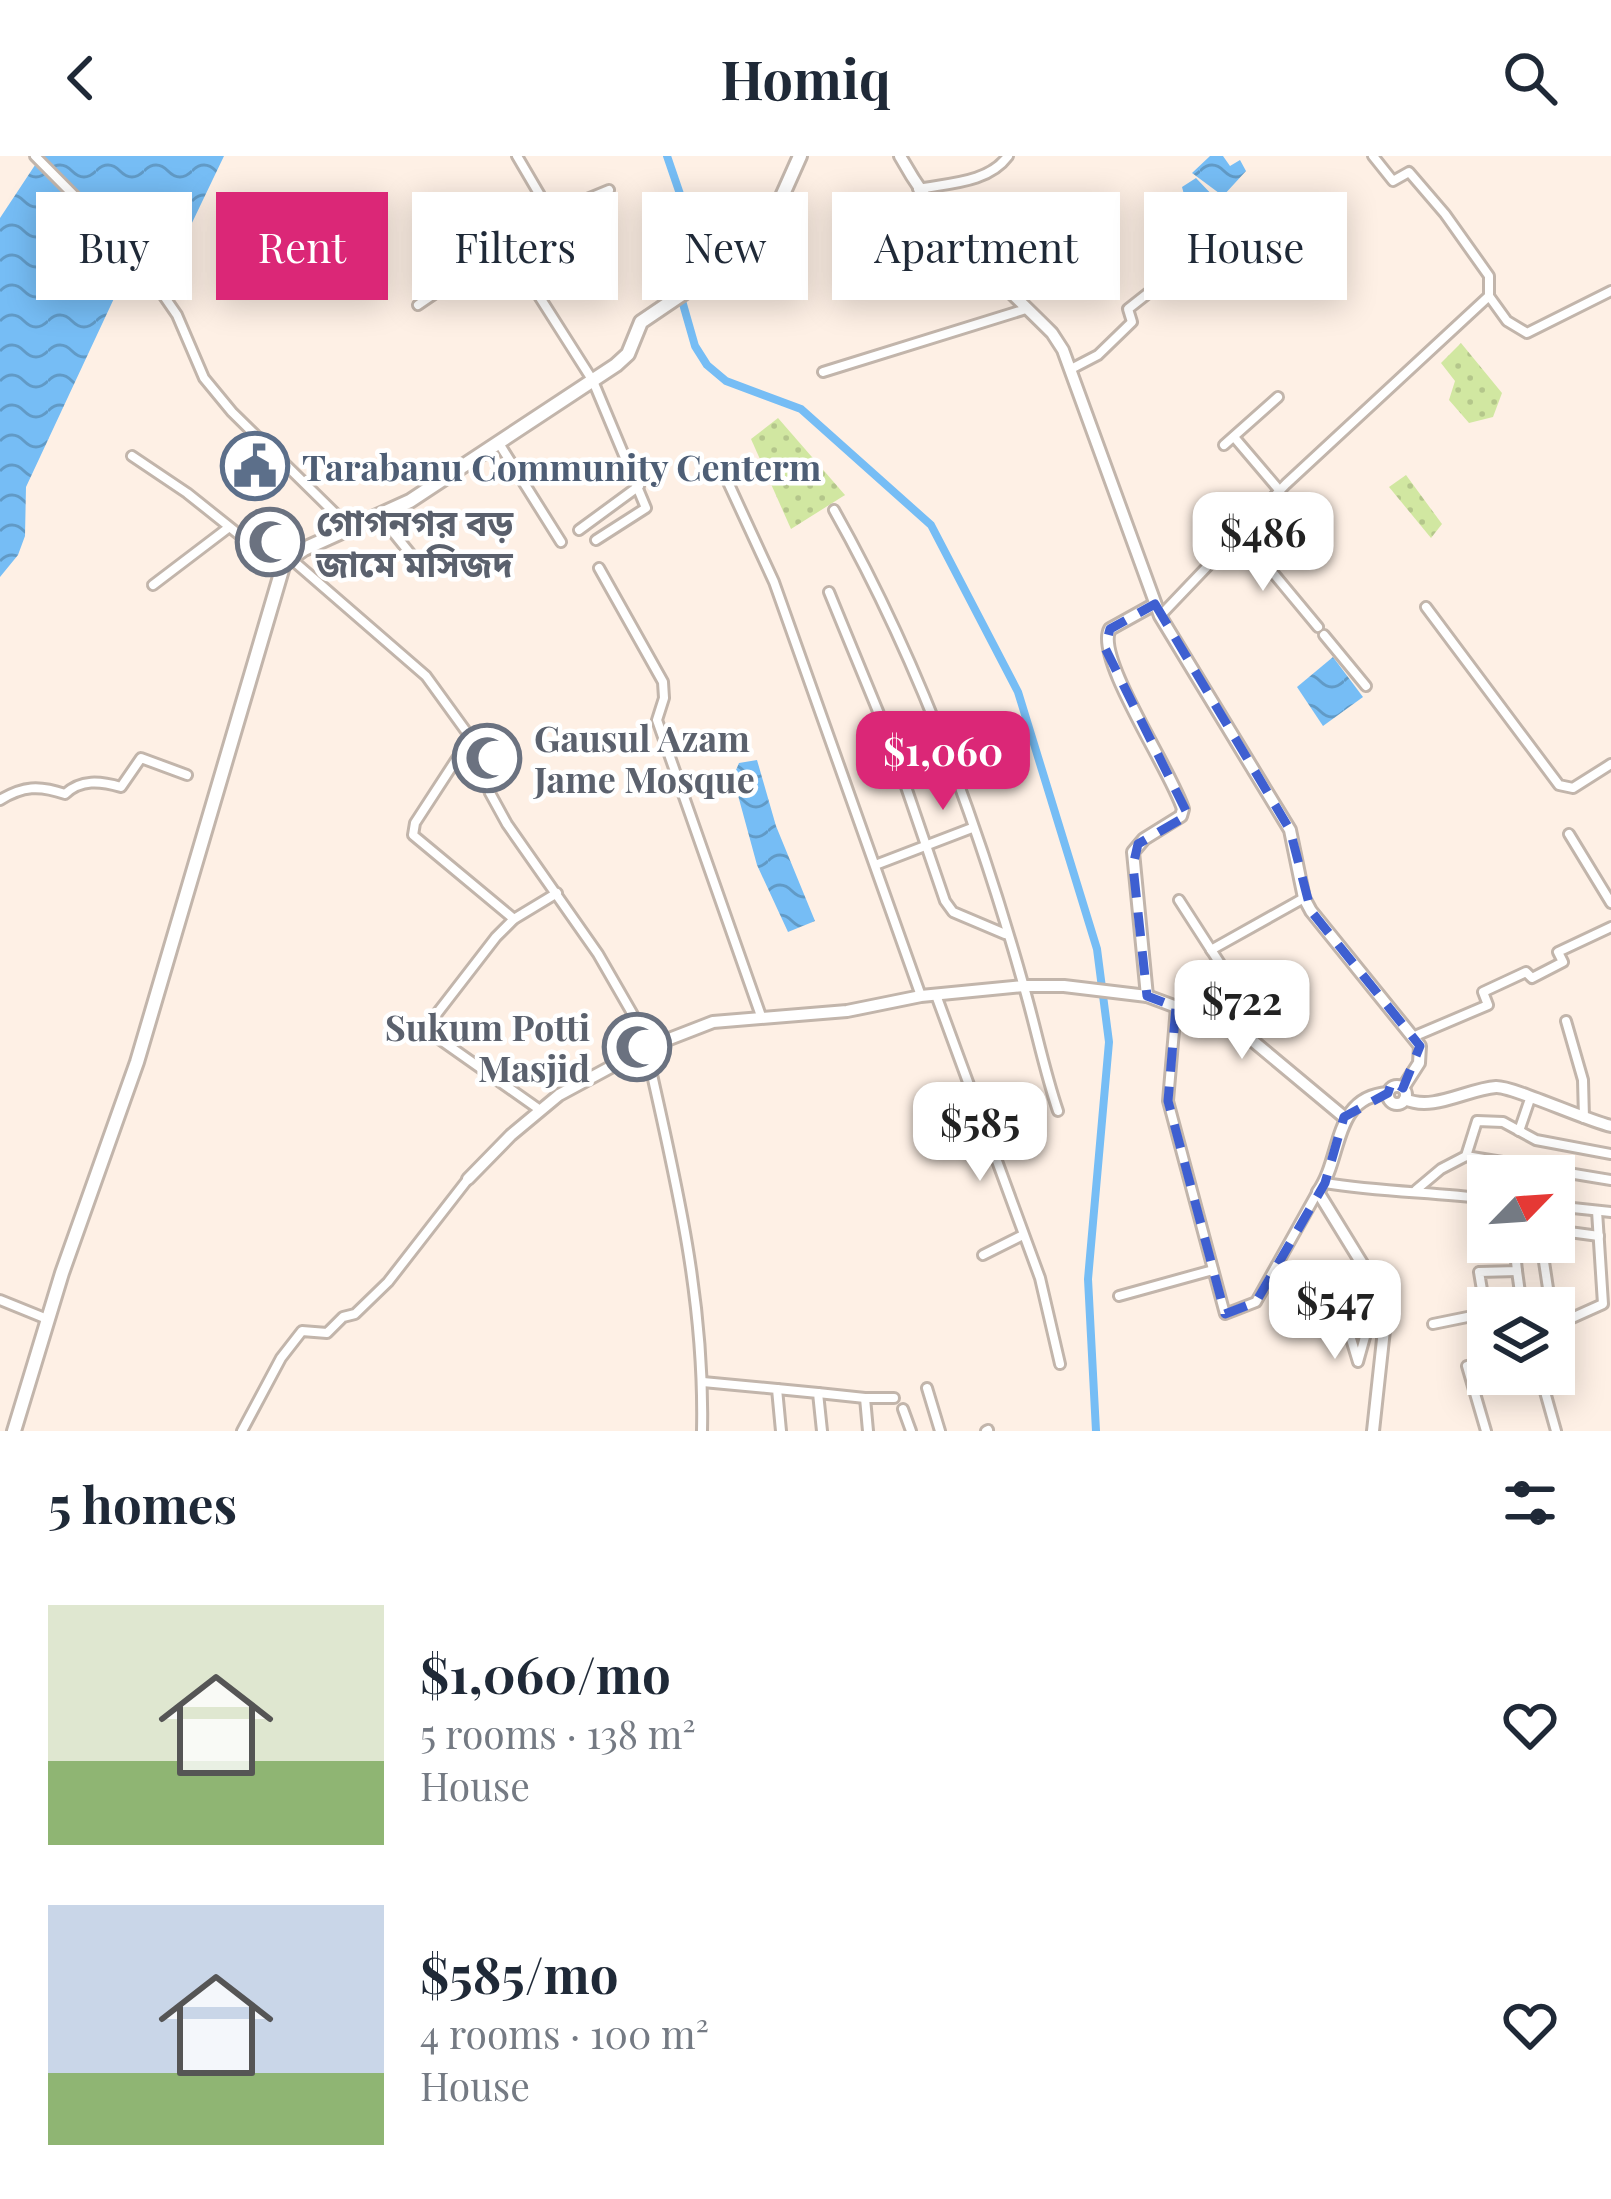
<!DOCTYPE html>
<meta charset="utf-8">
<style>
:root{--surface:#fff;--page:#f6f6f7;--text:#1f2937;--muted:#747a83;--accent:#db2777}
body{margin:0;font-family:"Playfair Display","Noto Sans Bengali",serif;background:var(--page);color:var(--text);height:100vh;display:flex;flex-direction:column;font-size:45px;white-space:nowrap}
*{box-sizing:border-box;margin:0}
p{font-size:39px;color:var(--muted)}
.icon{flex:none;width:66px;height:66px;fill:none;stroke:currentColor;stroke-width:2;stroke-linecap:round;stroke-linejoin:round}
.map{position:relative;height:1275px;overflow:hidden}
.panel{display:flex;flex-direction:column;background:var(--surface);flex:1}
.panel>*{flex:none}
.top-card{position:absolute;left:36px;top:36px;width:1539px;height:108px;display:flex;gap:24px}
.needle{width:78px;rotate:65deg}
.fabs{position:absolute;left:1467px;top:999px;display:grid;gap:24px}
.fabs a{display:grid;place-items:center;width:108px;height:108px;border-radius:0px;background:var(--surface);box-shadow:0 6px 30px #0003;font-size:60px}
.price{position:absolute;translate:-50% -102px;padding:0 27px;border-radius:24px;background:#fff;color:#222;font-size:39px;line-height:78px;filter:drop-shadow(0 3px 6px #0008)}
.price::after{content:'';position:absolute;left:50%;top:72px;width:36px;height:27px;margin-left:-18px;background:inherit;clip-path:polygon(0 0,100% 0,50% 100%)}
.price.current{background:var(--accent);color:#fff}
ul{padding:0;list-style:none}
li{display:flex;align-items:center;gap:36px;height:300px;padding:0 48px}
li span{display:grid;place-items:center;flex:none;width:336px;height:240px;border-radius:0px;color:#555}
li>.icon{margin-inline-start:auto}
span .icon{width:144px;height:144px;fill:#fffc;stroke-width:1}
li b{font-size:51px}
h2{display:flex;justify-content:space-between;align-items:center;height:144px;padding:0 48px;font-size:51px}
.pill{padding:0 42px;border-radius:0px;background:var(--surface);box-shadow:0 6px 30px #0003;font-size:42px;line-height:108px}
.pill.current{background:var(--accent);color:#fff}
header{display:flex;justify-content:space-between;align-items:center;height:156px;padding:0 48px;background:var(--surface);font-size:54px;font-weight:700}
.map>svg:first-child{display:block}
</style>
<header><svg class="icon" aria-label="back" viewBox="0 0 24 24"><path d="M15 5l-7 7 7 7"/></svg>Homiq<svg class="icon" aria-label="search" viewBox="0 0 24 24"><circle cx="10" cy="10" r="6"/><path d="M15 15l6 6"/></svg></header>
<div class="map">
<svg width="1611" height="1275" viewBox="0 0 1611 1275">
<defs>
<pattern id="park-dots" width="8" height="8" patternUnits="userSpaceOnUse" patternTransform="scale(3)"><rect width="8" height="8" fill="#d1e7a1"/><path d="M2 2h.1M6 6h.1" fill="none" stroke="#b4c68b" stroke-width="1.8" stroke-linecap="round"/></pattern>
<pattern id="water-waves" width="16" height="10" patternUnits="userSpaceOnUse" patternTransform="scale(3)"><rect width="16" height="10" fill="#76bdf5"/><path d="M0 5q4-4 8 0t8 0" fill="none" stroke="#619ac6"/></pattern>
</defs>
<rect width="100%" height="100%" fill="#fef0e5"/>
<g fill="url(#park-dots)">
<path d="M1461,187L1502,237L1493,261L1469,267L1449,244L1455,225L1441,207Z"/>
<path d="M778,262L845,339L791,373L751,283Z"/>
<path d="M1406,319L1442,368L1431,382L1389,331Z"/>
</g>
<g fill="url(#water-waves)">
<path d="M41,0H224L179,94L165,103L142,108L117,136L26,331L25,380L18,399L0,421V62Z"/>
<path d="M1210,0H1223L1230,10L1240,4L1246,15L1223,40L1192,17Z"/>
<path d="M1196,22L1217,44L1236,52L1252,66L1285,61L1297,75L1286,83L1276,112L1256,113L1223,123C1205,104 1179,85 1195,58L1187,50L1182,31Z"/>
<path d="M1333,501L1363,541L1323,570L1297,531Z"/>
<path d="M757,604L776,670L815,765L788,776L757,709L733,621L739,607Z"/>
</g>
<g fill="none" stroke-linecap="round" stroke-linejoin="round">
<path stroke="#76bdf5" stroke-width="8" d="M667,0L693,76L677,127L695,190L707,209L726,225L801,253L931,369L1018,536L1097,793L1109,886L1088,1123L1096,1275"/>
<g stroke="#c2b5ab" stroke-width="14">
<g id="street">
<path d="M35,0L142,108L177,159L204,222L232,256L350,372"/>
<path d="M517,0L551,58L609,34"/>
<path d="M1373,0L1393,25L1409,16L1445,58L1489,120V140"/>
<path d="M918,33C949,27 988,27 1008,0"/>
<path d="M889,116L955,83"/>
<path d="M539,140L593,225L646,352L596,384"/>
<path d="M418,149L551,58"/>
<path d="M1071,213L1098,199L1132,166L1128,153L1161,127"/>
<path d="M823,216L1026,153"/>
<path d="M1234,281L1280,335"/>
<path d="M500,289L561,386"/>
<path d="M1224,289L1278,241"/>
<path d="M132,300L187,337L281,412"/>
<path d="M721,311L774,426L921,840"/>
<path d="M834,354C918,503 978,667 1024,831C1036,872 1044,914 1058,955"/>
<path d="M380,360L413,401"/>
<path d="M579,374L639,330"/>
<path d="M1240,377L1318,471"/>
<path d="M290,402L426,520L468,578L490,637L507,668L598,798L651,890"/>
<path d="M599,412L663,526L664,542L657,564L761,860"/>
<path d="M153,429L228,372"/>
<path d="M829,436L891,587L945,745L953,756L1005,778"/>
<path d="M1426,451L1559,629L1573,632L1611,608"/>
<path d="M1160,460L1286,328L1489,140L1507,165L1527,177L1611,135"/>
<path d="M1324,479L1366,530"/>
<path d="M469,584L415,667L413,679L514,763"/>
<path d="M0,644C23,630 39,629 65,638C81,623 100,625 121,631L141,602L187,619"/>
<path d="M1569,678L1611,747"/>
<path d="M878,708L972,672"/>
<path d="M1179,744L1237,834L1217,867"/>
<path d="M1211,794L1304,742"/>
<path d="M936,839L1040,1122L1060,1208"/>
<path d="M1176,851L1168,945L1225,1158L1256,1146L1317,1037"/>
<path d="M1566,865L1583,924L1584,962"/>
<path d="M1415,880L1488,849L1483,836L1526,816L1532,822L1563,806L1558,796L1611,771"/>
<path d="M646,892C675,1021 705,1142 702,1275"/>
<path d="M540,954L425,873L496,781L514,763L557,737"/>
<path d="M1519,975L1530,943"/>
<path d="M1466,1000L1611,1024"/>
<path d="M1325,1027C1380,1036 1432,1036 1488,1043"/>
<path d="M1416,1034L1441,1013L1466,1000L1477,965L1503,966L1536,984L1611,998"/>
<path d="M1554,1050L1611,1056"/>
<path d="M1554,1074L1599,1080"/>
<path d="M1541,1086L1551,1152"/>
<path d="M983,1099L1023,1079"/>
<path d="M1517,1115L1522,1151L1518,1152"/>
<path d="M1119,1140L1213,1114"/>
<path d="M0,1144L47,1163"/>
<path d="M1370,1163L1358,1206L1345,1163L1376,1133"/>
<path d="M1433,1168L1487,1157"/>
<path d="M1488,1170L1479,1116L1517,1115L1514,1086"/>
<path d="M1554,1170L1603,1148L1597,1055"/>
<path d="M1540,1218L1556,1275"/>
<path d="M703,1226L777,1233L781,1275"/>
<path d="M927,1232L940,1275"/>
<path d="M777,1233L818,1237L822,1275"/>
<path d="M818,1237L865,1242"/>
<path d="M903,1253L911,1275"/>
<path d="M242,1275L281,1202L302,1175L327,1177L343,1161L355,1158L388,1126L468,1023"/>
<path d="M868,1275L865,1242H894"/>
<path d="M986,1275L988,1274"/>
<path d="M1486,1275L1467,1210L1488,1205"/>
</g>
</g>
<g stroke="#c2b5ab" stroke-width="16">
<g id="secondary">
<path d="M900,0C940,73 994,119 1052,177L1063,194L1160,460L1290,674L1304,742L1311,755L1420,890L1419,907L1403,932"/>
<path d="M1147,840L1133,696L1144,683L1181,660L1183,653C1172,616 1094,501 1110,473L1155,448"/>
<circle cx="1397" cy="939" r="9"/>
<path d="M1405,943C1433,956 1467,933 1496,931C1512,930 1585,964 1611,970"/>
<path d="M468,1023L511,979L559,939L646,892L713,866L847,855L921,840L1024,830H1064L1147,840L1241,875L1344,961"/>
<path d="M1373,1275L1384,1174L1377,1132L1318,1036C1343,1001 1332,941 1388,937"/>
</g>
</g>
<g stroke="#c2b5ab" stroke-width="18">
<path id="primary" d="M14,1275L62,1117L137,906L284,407L304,393L410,345L616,209L628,198L641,166L734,103L767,74L800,0"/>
</g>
<use href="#street" stroke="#fff" stroke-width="8"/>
<use href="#secondary" stroke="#fff" stroke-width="10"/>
<use href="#primary" stroke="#fff" stroke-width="12"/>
</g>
<path fill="none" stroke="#3e5fd1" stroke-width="9" stroke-dasharray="24 15" stroke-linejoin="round" d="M1155,448L1290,674L1311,755L1420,890L1403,932L1392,925L1388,937L1344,961L1325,1027L1256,1146L1225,1158L1168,945L1176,851L1147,840L1133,710L1138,688L1188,659L1105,492L1110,473Z"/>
<defs>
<g id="civic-ring" transform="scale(3.45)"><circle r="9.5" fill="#fff" stroke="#5c6f8a" stroke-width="1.5"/><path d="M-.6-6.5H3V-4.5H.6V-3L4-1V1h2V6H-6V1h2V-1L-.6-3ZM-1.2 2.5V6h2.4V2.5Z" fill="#5c6f8a"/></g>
<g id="mosque-ring" transform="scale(3.45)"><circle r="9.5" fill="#fff" stroke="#6b7280" stroke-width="1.5"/><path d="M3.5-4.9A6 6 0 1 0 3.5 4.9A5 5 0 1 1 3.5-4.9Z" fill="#6b7280"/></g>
</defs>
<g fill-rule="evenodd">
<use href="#civic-ring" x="255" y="310"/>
<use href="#mosque-ring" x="270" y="386"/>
<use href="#mosque-ring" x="487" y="602"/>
<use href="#mosque-ring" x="637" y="891"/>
</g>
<g text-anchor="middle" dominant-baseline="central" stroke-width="9" stroke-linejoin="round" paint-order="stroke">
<g font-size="36" font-weight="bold" fill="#4e5e75" stroke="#fff" text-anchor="start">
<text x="302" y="310">Tarabanu Community Centerm</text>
</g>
<g font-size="36" font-weight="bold" fill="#5b616d" stroke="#fff" text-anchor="start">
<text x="316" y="365">গোগনগর বড়<tspan x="316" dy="41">জামে মসিজদ</tspan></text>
<text x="534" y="581">Gausul Azam<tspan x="534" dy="41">Jame Mosque</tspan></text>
<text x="590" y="870" text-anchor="end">Sukum Potti<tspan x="590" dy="41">Masjid</tspan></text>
</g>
</g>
</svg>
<div class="fabs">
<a><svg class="needle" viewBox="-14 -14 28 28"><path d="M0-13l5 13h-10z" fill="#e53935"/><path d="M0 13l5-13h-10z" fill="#747a83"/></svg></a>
<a><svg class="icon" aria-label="layers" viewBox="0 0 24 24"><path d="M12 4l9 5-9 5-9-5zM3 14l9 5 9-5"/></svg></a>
</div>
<b class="price" style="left:1263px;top:438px">$486</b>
<b class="price current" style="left:943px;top:657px">$1,060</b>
<b class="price" style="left:1242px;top:906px">$722</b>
<b class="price" style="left:980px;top:1028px">$585</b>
<b class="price" style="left:1335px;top:1206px">$547</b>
<div class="top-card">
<a class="pill">Buy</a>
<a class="pill current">Rent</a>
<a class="pill">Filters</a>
<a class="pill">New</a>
<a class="pill">Apartment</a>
<a class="pill">House</a>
</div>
</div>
<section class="panel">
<h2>5 homes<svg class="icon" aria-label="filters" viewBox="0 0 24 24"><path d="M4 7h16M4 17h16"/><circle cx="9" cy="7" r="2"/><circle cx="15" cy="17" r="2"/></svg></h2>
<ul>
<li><span style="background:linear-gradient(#dfe7d0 65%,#8fb573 0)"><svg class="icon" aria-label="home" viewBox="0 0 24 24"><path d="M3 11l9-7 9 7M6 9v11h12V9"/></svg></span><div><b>$1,060/mo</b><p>5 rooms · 138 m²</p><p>House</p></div><svg class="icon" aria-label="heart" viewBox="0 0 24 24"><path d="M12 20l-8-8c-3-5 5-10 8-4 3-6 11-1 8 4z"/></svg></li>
<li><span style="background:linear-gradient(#c9d6e8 70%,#8fb573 0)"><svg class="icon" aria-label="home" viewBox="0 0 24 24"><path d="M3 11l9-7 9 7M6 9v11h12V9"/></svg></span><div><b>$585/mo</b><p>4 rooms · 100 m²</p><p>House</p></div><svg class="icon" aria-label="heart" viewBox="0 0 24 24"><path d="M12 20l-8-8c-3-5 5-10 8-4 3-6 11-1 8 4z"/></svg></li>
</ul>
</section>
